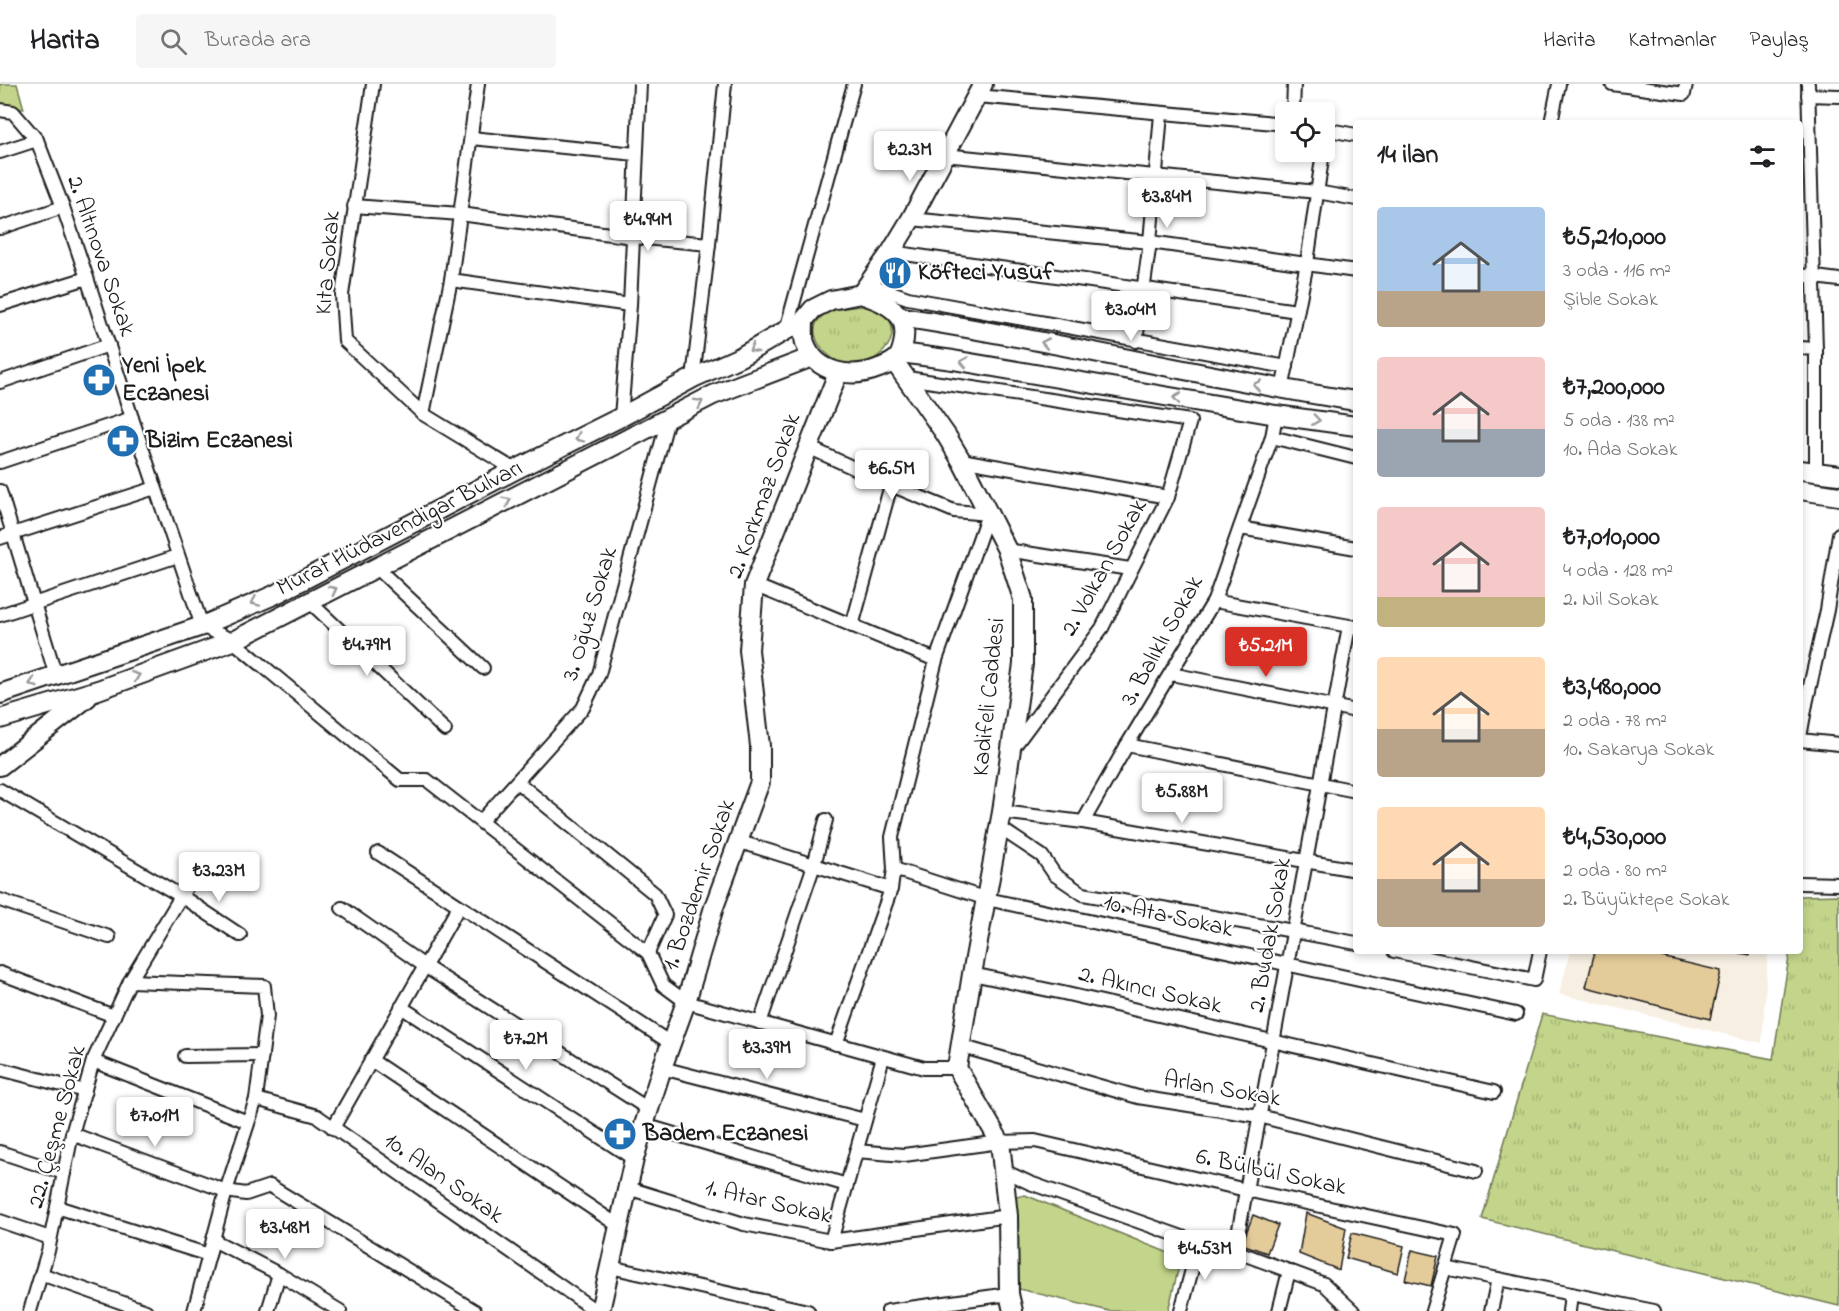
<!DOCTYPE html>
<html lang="tr">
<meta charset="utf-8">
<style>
:root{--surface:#fff;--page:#f6f6f6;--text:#202124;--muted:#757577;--line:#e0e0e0;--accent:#d93025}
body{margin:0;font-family:"Indie Flower",sans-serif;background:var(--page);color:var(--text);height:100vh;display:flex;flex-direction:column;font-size:22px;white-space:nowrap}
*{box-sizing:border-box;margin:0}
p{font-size:20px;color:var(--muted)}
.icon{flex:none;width:33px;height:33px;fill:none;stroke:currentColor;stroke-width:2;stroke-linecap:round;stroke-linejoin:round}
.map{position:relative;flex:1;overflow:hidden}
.details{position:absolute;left:1353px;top:36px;width:450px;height:834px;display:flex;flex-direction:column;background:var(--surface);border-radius:6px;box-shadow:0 3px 9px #0003}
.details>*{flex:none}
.fabs{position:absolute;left:1275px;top:18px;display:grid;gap:12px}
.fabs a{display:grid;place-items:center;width:60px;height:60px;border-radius:6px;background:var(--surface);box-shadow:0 3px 9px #0003;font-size:30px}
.price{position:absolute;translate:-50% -51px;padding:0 14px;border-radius:6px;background:#fff;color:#222;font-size:20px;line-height:39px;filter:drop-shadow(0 2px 3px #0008)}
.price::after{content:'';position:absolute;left:50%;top:36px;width:18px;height:14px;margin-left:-9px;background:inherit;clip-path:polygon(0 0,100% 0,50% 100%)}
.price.active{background:var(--accent);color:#fff}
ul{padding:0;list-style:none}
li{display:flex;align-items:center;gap:18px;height:150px;padding:0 24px}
li span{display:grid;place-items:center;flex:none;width:168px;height:120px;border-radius:6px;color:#555}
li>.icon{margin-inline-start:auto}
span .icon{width:72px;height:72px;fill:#fffc;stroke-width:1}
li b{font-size:26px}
h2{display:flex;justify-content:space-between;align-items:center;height:72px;padding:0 24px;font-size:26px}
header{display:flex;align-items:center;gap:36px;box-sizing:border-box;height:84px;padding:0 30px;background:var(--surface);border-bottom:2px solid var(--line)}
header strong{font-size:28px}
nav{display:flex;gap:33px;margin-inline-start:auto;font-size:21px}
.search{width:420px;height:54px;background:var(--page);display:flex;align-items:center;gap:15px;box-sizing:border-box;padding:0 21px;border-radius:6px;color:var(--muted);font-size:22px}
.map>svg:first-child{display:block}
</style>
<header>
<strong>Harita</strong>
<div class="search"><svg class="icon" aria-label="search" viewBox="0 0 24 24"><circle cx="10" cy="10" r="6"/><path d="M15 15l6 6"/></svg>Burada ara</div>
<nav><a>Harita</a><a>Katmanlar</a><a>Paylaş</a></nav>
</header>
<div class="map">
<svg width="1839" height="1227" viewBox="0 0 1839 1227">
<defs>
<pattern id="grass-tufts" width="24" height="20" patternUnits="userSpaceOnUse" patternTransform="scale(1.5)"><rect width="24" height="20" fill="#c2d58a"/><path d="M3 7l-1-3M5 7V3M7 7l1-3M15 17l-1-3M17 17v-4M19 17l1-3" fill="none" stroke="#a6b676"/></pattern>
</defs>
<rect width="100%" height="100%" fill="#fff"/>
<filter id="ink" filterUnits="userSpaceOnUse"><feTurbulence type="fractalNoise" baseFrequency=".0167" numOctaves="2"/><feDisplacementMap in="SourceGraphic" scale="12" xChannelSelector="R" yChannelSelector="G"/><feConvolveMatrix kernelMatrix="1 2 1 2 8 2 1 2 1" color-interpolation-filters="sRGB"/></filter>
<g filter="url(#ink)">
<path fill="#f7efe1" d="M1571,867H1768L1762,959L1559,910Z"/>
<g fill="url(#grass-tufts)" stroke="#6f7853" stroke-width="1.5">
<path d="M861,222C869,224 880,225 886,232C909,255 865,298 832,274C815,262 805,239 829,228C838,224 851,223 861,222Z"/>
<path d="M1839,811V1222L1482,1135L1542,930L1773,975L1790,867H1800V812Z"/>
</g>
<g fill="#c2d58a" stroke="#6f7853" stroke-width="1.5">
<path d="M0,0H17L24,25L0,23Z"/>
<path d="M1025,1111L1181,1174L1168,1227H1109L1019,1205L1016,1113Z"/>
</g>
<g fill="#e4cb9a" stroke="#1c1c1c" stroke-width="1.5">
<path d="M1595,867H1636L1721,887L1710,935L1586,903Z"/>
<path d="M1729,867H1751L1750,871Z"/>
<path d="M1306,1129L1346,1144L1339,1186L1299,1170Z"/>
<path d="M1253,1131L1278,1141L1267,1169L1242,1160Z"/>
<path d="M1352,1149L1404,1162L1398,1189L1346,1174Z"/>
<path d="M1412,1166L1438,1172L1431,1202L1405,1196Z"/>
</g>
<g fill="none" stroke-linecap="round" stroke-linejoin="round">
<g stroke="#1c1c1c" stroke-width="16">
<g id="street">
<path d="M373,0L342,211L345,257L423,330L515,386"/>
<path d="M1612,0L1684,10L1686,0"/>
<path d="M1808,0L1816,265V388"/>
<path d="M1808,11L1839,12"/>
<path d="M977,12L1286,40"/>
<path d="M0,26L13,28L37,56L63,123L87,194L132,334L202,542L233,557L400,696H427L648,869L663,901L686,918L924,984H957"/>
<path d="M1293,28L1294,0"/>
<path d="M1551,39L1559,0"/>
<path d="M1324,45L1356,51"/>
<path d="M471,54L636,70"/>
<path d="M0,68L37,56"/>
<path d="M944,71L1317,108L1356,115"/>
<path d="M354,122L460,130L633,153L709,160"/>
<path d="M911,135L1150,158L1356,187"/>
<path d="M0,144L63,123"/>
<path d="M891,168L1297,227"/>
<path d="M1800,191L1839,196"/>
<path d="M451,196L630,221"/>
<path d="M868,200L908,214L1287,283"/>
<path d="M0,221L87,194"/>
<path d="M786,246L854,0"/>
<path d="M1136,257L1150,158L1161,30"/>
<path d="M1800,264L1816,265"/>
<path d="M693,294L709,160L725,0"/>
<path d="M907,294L1190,337L1168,413L1102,544L1013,664"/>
<path d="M0,298L109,261"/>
<path d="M1282,306L1307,179L1323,68"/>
<path d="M423,330L451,196L478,0"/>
<path d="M621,333L630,221L640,0"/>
<path d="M1272,353L1356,374"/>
<path d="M808,363L891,401L954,427L988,430L936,576L892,753L894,785L891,805"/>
<path d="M961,376L1168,413"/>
<path d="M0,378L132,334"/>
<path d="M0,407L56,592"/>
<path d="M1240,444L1356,464"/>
<path d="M0,454L155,404"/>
<path d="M1007,466L1130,485"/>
<path d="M377,484L483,584"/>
<path d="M754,501L936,576"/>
<path d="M1214,517L1355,543"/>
<path d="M310,518L445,646"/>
<path d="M0,531L178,472"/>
<path d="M852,542L891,401"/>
<path d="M1171,590L1356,627"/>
<path d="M1800,619L1806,620L1800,653"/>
<path d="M1806,620L1827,526L1839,450"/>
<path d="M1800,656L1839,660"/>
<path d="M1127,661L1356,707"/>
<path d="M517,698L655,810L665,831L648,869"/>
<path d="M0,706L181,812L240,851"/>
<path d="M1002,728L1083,738L1356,786"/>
<path d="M481,737L583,624L599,590L668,335"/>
<path d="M1083,738L1127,661L1214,517L1272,353L1276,331"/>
<path d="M1000,744L1042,772L1055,791L1083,810L1293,847L1356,859"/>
<path d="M737,757L891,805L836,960"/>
<path d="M378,769L672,960"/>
<path d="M894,785L987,815L1516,930"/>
<path d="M1800,799L1839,800"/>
<path d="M0,816L109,853"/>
<path d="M342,824L426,883L650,1026"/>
<path d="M1394,867L1534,896L1540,867"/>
<path d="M0,889L114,932"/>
<path d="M972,890L1063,909L1494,1008"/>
<path d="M130,897L264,902L267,932L256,1015L226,1107L194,1227"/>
<path d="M401,923L634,1075"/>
<path d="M760,939L814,781L826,736"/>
<path d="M960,962L1138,1013L1259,1032L1476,1087"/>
<path d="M185,972L262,971"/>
<path d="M371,976L619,1142"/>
<path d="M93,977L248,1038"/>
<path d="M662,984L865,1036"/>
<path d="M0,985L85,1007"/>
<path d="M256,1015L317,1032L596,1227"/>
<path d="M644,1041L847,1101"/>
<path d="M333,1044L459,822"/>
<path d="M72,1050L226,1107L246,1110L270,1102L475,1227"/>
<path d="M856,1067L904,1071L1000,1058L1035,1057L1246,1106L1455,1151L1432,1227"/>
<path d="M0,1068L64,1089"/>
<path d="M1004,1087L1030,1099L1199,1159L1235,1167L1324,1200L1353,1227"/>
<path d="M628,1104L744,1140L831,1157L1008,1132"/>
<path d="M57,1123L209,1171"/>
<path d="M0,1137L50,1154"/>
<path d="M213,1156L279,1190L340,1227"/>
<path d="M831,1157L883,973"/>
<path d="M1235,1167L1349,542"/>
<path d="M610,1183L808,1227"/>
<path d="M1445,1184L1654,1227"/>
<path d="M41,1190L146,1227"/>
<path d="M30,1227L48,1167L72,1050L93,977L130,897L198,784"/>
<path d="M268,1227L279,1190"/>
<path d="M888,1227L1009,1210"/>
<path d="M1181,1227L1199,1159"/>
<path d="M1279,1227L1289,1187"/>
<path d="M1491,1227L1498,1195"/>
<path d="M1569,1227L1571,1210"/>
</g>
</g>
<g stroke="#1c1c1c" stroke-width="22">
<g id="secondary">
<path d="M861,210C874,215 891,220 900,233C904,238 905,248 904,255C903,261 902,267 899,272C894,279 887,281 879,284C852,295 816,290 805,259C803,253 804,244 804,236L813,225L831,216Z"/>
<path d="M861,210L891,168L911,135L983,0"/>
<path d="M901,233C1054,256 1204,294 1356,317"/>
<path d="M901,269L953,276L1276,331L1356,342"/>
<path d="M894,277L946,351L961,376L1007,466L1023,515V580L1002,728L972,890L957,984L1000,1058L1008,1132L1009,1210L1013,1227"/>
<path d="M1800,386L1839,391"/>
<path d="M1800,406L1839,412"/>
<path d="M0,610L202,542L274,511L515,386L621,333L693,294L740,273L804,236"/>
<path d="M0,635L98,606L233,557L713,311L812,273"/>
<path d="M0,682L88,613"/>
<path d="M600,1227L634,1075L644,1041L662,984L686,918L714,823L760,698V662L749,566L754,501L838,289"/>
</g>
</g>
<use href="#street" stroke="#fff" stroke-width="12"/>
<use href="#secondary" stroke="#fff" stroke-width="18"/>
</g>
<defs><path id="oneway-chevron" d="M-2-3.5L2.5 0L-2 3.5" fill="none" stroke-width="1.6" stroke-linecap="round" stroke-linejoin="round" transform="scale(1.5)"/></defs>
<g stroke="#999">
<use href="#oneway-chevron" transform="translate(1045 259) rotate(-169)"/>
<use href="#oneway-chevron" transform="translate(753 265) rotate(150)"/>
<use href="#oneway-chevron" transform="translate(964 278) rotate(-170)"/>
<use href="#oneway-chevron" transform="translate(1257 301) rotate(-169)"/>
<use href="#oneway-chevron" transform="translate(1177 314) rotate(-170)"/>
<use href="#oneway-chevron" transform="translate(699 319) rotate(-27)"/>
<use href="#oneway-chevron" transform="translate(1316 336) rotate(8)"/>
<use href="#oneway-chevron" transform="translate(579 354) rotate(154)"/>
<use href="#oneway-chevron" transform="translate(507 417) rotate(-27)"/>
<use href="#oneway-chevron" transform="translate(333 506) rotate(-27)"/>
<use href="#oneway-chevron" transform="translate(255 518) rotate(156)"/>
<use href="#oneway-chevron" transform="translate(136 592) rotate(-20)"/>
<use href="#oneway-chevron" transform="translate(33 599) rotate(162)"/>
</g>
</g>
<defs>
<g id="restaurant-disc" transform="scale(1.725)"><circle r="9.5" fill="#1f6fb2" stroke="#fff"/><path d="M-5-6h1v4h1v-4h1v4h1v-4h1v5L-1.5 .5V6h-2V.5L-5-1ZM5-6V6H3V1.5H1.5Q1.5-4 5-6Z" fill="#fff"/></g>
<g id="pharmacy-disc" transform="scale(1.725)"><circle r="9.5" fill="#1f6fb2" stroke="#fff"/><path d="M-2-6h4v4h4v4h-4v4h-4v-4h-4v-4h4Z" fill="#fff"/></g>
</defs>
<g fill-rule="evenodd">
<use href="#restaurant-disc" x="895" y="189"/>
<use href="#pharmacy-disc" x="99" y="296"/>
<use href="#pharmacy-disc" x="123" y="357"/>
<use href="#pharmacy-disc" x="620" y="1050"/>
</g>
<g text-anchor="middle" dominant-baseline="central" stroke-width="4.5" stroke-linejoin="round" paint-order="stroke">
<g font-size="24" fill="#1c1c1c" stroke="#fff">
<text transform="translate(100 172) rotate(71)">2. Altınova Sokak</text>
<text transform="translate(329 179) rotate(-85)">Kıta Sokak</text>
<text transform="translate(765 412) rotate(-70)">2. Korkmaz Sokak</text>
<text transform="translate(400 445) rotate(-27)">Murat Hüdavendigar Bulvarı</text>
<text transform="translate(1105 484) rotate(-61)">2. Volkan Sokak</text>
<text transform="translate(591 530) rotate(-73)">3. Oğuz Sokak</text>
<text transform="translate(1163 557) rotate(-61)">3. Balıklı Sokak</text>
<text transform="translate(990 613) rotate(-84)">Kadifeli Caddesi</text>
<text transform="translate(700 801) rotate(-71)">1. Bozdemir Sokak</text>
<text transform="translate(1168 833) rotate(12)">10. Ata Sokak</text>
<text transform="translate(1271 851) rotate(-80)">2. Budak Sokak</text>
<text transform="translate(1150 907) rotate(13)">2. Akıncı Sokak</text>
<text transform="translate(1222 1006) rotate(10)">Arlan Sokak</text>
<text transform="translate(58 1043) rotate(-75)">22. Çeşme Sokak</text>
<text transform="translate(1271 1089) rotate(12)">6. Bülbül Sokak</text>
<text transform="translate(443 1095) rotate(35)">10. Alan Sokak</text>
<text transform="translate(768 1119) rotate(13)">1. Atar Sokak</text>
</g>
<g font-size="24" font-weight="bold" fill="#1c1c1c" stroke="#fff" text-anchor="start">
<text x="918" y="189">Köfteci Yusuf</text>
<text x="122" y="282">Yeni İpek<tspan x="122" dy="28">Eczanesi</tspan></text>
<text x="146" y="357">Bizim Eczanesi</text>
<text x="643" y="1050">Badem Eczanesi</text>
</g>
</g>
</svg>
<div class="fabs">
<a><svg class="icon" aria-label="locate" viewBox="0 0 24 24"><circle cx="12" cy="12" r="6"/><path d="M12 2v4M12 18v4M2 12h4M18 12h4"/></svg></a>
</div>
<b class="price" style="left:910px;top:98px">₺2.3M</b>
<b class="price" style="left:1167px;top:145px">₺3.84M</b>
<b class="price" style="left:648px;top:168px">₺4.94M</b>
<b class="price" style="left:1131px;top:258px">₺3.04M</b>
<b class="price" style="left:892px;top:417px">₺6.5M</b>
<b class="price" style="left:367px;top:593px">₺4.79M</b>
<b class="price active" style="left:1266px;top:594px">₺5.21M</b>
<b class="price" style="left:1182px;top:740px">₺5.88M</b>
<b class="price" style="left:219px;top:819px">₺3.23M</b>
<b class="price" style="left:526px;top:987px">₺7.2M</b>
<b class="price" style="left:767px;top:996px">₺3.39M</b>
<b class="price" style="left:155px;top:1064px">₺7.01M</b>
<b class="price" style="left:285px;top:1176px">₺3.48M</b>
<b class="price" style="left:1205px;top:1197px">₺4.53M</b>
<section class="details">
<h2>14 ilan<svg class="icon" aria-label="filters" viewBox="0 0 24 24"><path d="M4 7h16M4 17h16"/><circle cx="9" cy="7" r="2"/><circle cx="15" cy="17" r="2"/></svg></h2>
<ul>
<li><span style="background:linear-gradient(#a9c7e8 70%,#b9a48a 0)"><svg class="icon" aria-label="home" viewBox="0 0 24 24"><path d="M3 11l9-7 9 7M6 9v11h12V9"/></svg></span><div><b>₺5,210,000</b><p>3 oda · 116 m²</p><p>Şible Sokak</p></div></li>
<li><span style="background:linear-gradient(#f6c9c9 60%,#9aa5b1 0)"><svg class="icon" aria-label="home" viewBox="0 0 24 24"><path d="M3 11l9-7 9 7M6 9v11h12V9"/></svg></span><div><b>₺7,200,000</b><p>5 oda · 138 m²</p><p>10. Ada Sokak</p></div></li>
<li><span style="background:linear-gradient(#f6c9c9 75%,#c2b280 0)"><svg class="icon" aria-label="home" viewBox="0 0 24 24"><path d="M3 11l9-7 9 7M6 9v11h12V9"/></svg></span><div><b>₺7,010,000</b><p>4 oda · 128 m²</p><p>2. Nil Sokak</p></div></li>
<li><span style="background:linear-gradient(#ffd9b3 60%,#b9a48a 0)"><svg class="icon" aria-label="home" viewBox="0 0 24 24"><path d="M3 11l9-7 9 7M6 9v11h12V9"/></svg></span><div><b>₺3,480,000</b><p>2 oda · 78 m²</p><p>10. Sakarya Sokak</p></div></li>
<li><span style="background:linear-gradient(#ffd9b3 60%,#b9a48a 0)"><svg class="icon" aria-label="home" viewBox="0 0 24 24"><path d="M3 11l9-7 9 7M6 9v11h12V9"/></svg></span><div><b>₺4,530,000</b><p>2 oda · 80 m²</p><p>2. Büyüktepe Sokak</p></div></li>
</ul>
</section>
</div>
